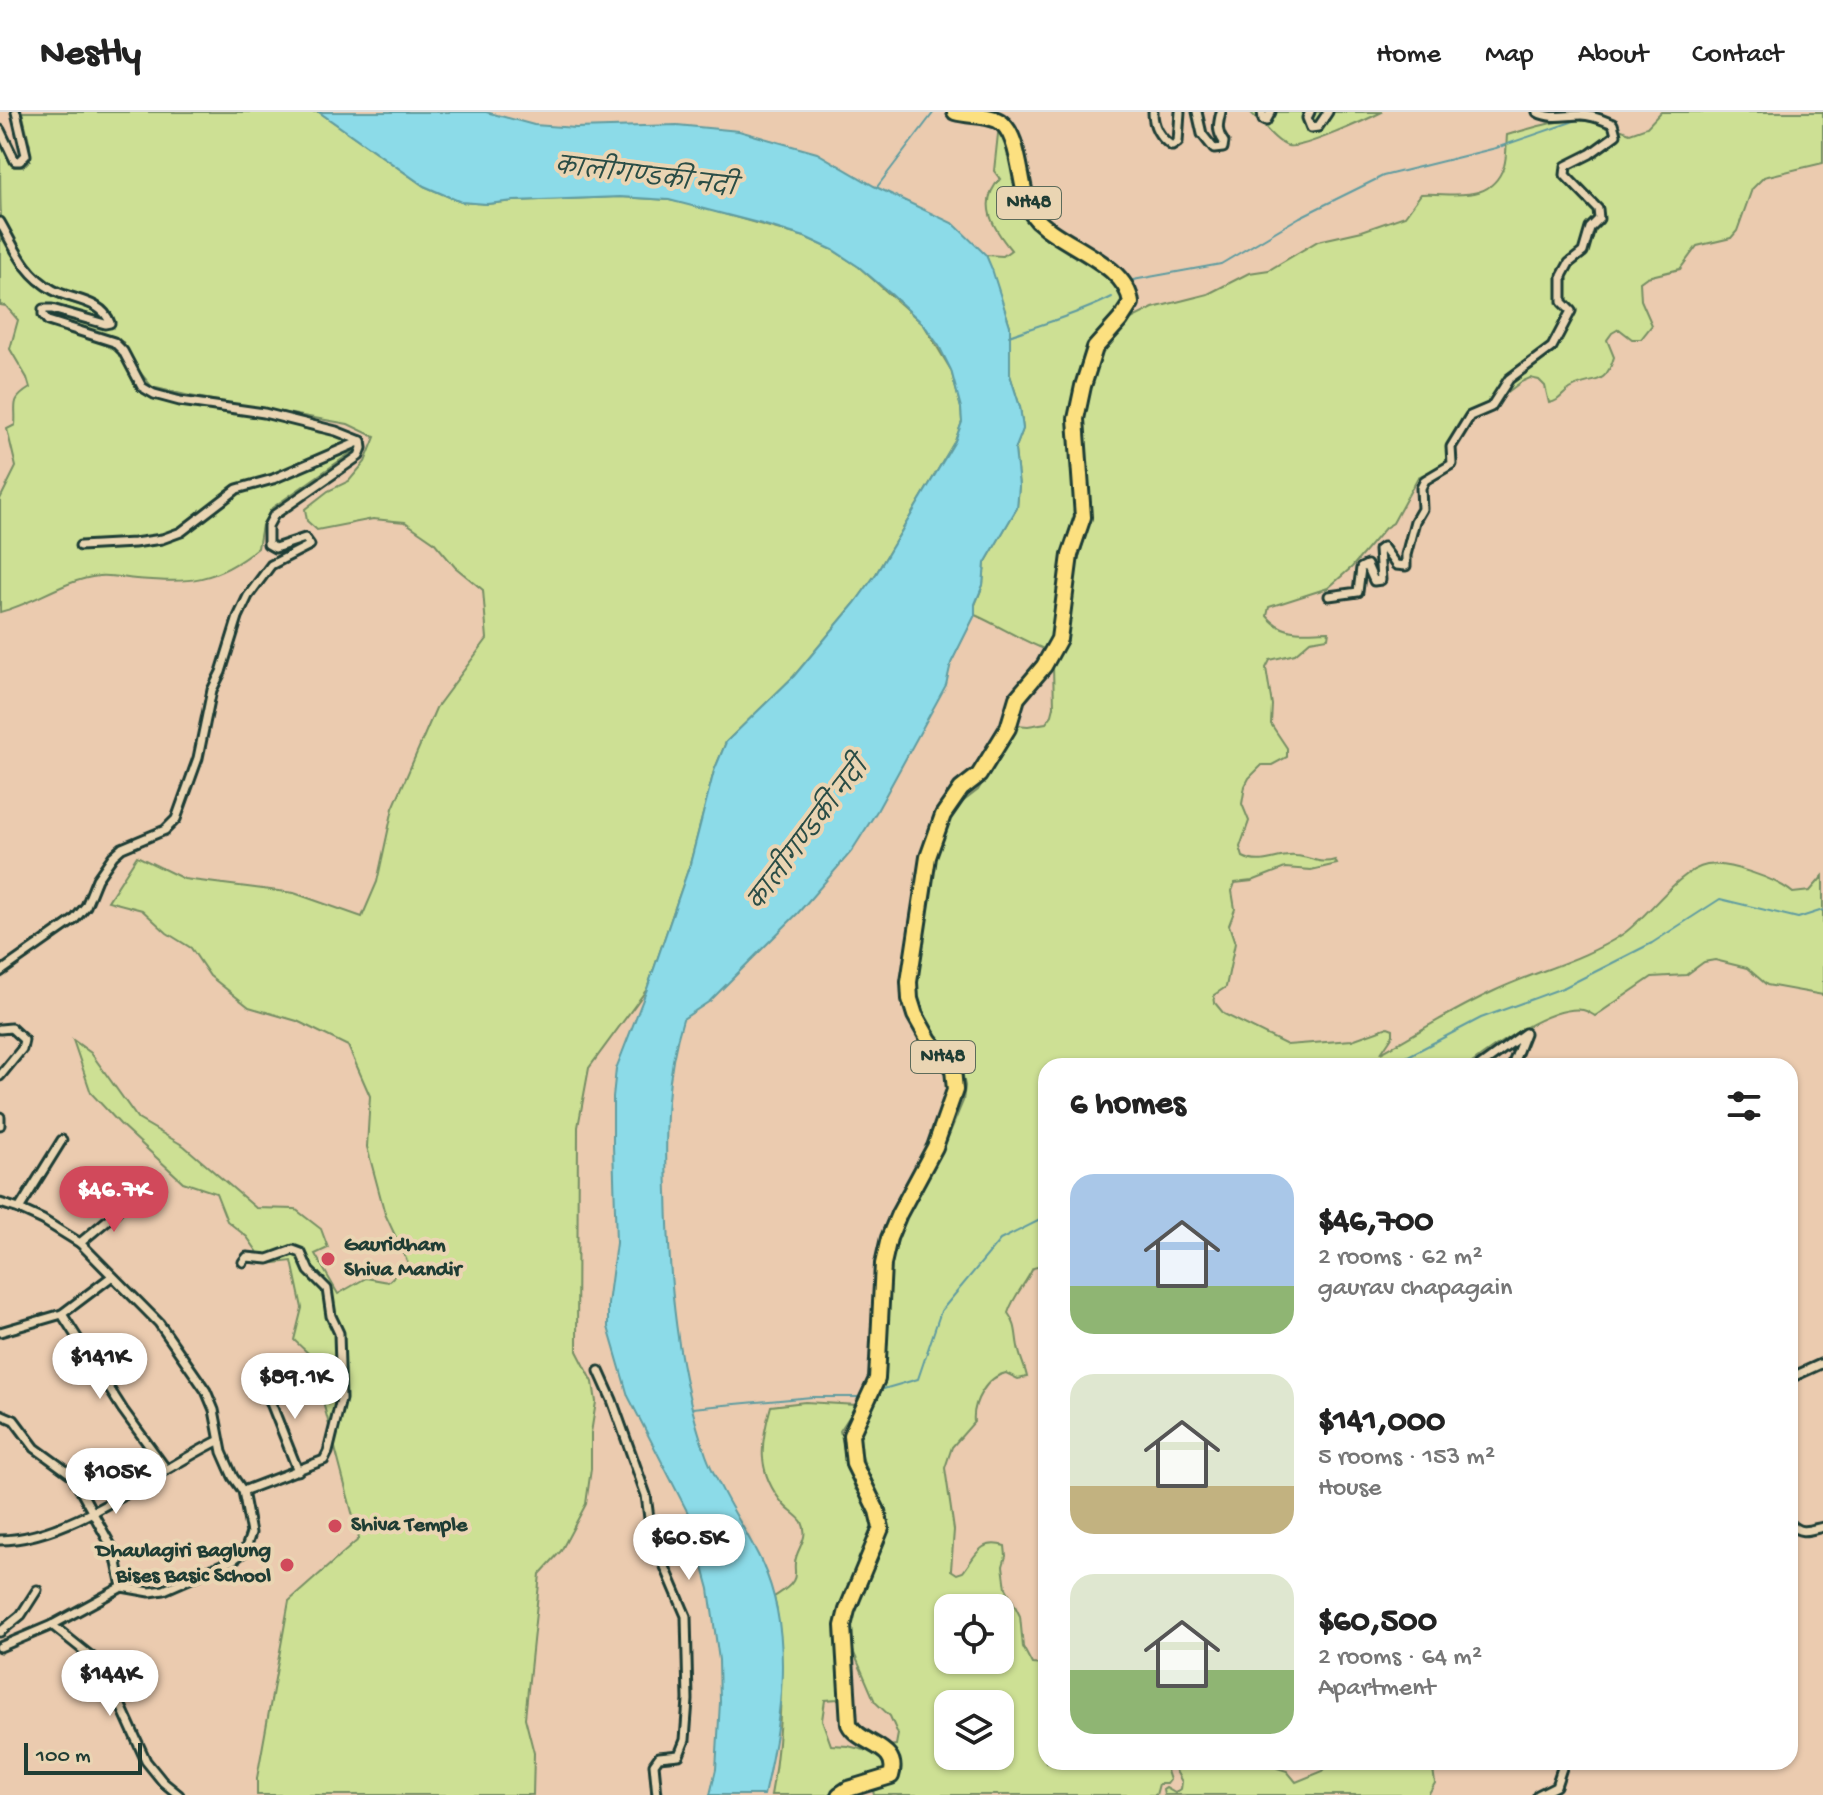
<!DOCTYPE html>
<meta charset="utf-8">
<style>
:root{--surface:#fff;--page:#f6f6f6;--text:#222;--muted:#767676;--line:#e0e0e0;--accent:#d1495b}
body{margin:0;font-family:"Gochi Hand","Playpen Sans Deva",sans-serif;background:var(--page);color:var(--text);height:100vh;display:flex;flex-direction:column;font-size:30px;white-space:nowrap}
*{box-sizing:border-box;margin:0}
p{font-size:26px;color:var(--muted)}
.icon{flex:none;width:44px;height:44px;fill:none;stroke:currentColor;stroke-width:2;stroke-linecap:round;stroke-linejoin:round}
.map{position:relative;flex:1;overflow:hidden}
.side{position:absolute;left:1038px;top:946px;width:760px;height:712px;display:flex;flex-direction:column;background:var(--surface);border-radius:24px;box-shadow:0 2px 6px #0004}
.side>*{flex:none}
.buttons{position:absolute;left:934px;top:1482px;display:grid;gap:16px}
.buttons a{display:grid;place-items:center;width:80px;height:80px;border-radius:16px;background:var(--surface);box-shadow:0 2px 6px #0004;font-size:40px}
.scale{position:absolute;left:24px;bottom:20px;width:118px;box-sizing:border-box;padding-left:8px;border:4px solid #1f3d34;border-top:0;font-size:22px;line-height:28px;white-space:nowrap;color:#1f3d34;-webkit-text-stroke:6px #ead5b3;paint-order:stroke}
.price{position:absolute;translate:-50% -68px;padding:0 18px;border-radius:28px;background:#fff;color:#222;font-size:26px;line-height:52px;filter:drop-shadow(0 2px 4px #0008)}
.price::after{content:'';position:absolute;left:50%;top:48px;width:24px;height:18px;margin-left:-12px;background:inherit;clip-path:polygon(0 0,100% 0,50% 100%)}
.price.selected{background:var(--accent);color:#fff}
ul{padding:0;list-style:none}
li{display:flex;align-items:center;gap:24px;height:200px;padding:0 32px}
li span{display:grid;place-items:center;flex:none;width:224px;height:160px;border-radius:24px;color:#555}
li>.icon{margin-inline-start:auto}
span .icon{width:96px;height:96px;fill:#fffc;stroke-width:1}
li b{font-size:34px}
h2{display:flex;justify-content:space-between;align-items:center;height:96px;padding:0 32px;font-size:34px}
header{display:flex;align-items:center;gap:48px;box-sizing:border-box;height:112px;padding:0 40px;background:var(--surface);border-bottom:2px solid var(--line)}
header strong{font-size:38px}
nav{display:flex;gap:44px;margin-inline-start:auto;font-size:28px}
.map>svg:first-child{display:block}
</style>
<header>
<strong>Nestly</strong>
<nav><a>Home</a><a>Map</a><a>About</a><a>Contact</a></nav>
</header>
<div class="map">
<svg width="1823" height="1683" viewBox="0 0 1823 1683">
<rect width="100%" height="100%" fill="#ebcbaf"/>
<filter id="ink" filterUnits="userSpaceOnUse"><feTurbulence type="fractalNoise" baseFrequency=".0125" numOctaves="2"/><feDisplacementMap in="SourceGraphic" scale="16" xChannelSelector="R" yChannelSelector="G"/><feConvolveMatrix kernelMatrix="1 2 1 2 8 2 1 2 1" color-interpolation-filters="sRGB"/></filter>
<g filter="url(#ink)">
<g fill="#cde094" stroke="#768e64" stroke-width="2" fill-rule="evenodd">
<path d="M22,0H319L424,74L461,90L487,92L514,89L620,85L669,88L689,92L805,125L833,138L859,155L924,213L951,258L961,296L962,310L955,329L876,462L855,491L794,564L726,630L714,659L690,752L647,877L589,956L578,1015L577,1239L593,1270L596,1290L591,1321V1357L586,1392L561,1439L540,1462L525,1606L534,1641L533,1683H257V1666L289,1489L359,1427L324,1294L326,1258L294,1228L302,1196L292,1149L266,1152L247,1125L227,1109L216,1081L183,1070L120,1012L91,981L73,928L91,941L138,1007L184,1034L256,1096L295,1097L321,1117L328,1136L315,1142L338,1182L366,1166L388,1170L408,1151L385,1102L367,1035L370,984L348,934L297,909L249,895L210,864L191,836L167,821L142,798L108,789L137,744L184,767L294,781L362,805L377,770L393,696L436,596L487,527L483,478L455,455L434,430L405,410L373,407L317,418L307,409L305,397L328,379L349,369L365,350L375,325L348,312L190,284L152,275L139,259L123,230L47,203L49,200L111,214L114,208C104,190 84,189 67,182C37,170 11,133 1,104C0,91 0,46 0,30L14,55H23L30,48V33Z"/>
<path d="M1250,0H1382C1368,7 1300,38 1288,34C1275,30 1261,10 1250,0Z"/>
<path d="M1661,0H1823V51L1764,65L1752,77L1737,119L1731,126L1697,134L1680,157L1647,165L1640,170L1641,188L1652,213L1641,227H1632L1619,217L1612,221L1607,228L1614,245C1605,277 1591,264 1570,277C1561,283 1560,289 1549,291L1545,274L1539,268L1530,266L1521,270L1493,291L1476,296L1470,302L1457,325L1450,350L1418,365L1393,411L1385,416L1352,455L1328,476L1269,495L1267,504C1284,525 1306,519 1329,519L1328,526L1310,529L1295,542L1270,548L1266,556L1272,593L1271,612L1287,636V645L1272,653H1262L1249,666L1245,674L1242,692L1249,709L1240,735L1243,745C1262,755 1276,742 1296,744C1311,745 1320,753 1335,748L1337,752L1311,758L1285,756L1252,769L1235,771L1232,779L1235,797L1229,813L1235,831L1226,875L1214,883L1215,891L1224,902L1287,933L1352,928L1388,915L1393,917V923L1381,941C1418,920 1455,897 1494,879C1536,859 1584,848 1623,822C1648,805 1678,758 1707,753C1728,750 1777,767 1793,781L1810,779L1823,764V883L1767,873L1747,856L1715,848L1704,850L1686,863L1652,865L1595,904C1591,902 1588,899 1583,898C1551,893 1492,935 1468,954H1046V1153L1033,1156C1025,1173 1014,1183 1008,1201C1018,1214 1015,1224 1019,1239C1021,1248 1025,1255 1027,1265L1018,1267L1006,1261C986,1265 972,1291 974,1310L952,1335L945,1356L954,1418L951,1458L957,1462L963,1460C977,1442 980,1427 1005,1434L1006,1444L1003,1454L1006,1476L1020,1504L1023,1535L1032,1552L1046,1553V1650H1164L1170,1668L1167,1672H1159L1156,1683H874L873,1679L897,1668L898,1652L889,1634L896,1633L898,1622L890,1604L875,1590L850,1532L848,1514L885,1409L876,1377L860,1341V1321L890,1154L904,1108L946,1030L963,989L965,974L961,954L929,918L920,905L914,871L935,743L951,702L956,695L978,678L1017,613L1028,614L1046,611L1052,603L1054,595L1053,554L1069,512V477L1089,412L1084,319L1085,296L1097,248L1104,233L1129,208L1153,196L1208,182L1249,161L1269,158L1318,129L1362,119L1405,104L1421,82C1453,80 1490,93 1504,54C1507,45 1506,33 1507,23C1561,8 1576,0 1630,21L1647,15ZM948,1496H1000V1548H948ZM948,1592H1000V1644H948Z"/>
<path d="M998,22H1004L1013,46L1020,96L1031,115L1096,154L1115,171L1124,186L1077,289L1081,392L1060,517L1047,538C1022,529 1000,514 975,503V493L983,473L985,451L1017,396L1019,374L1015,338L1023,317L1020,295L1010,263V214L986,143L1003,144L1011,138C993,116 977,91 1000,67L994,59Z"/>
<path d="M0,121L27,163L55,185L96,199L100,207C80,200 61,191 39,194L38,205L55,216L102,231L121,241L134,271L149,283L198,295L265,304L316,320L343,324L353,330L355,338L272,396L262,413L258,436C215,471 190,471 136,467C124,466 111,463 99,464C63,468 34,492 0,500V387L16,355L7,317L15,313C17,293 9,289 30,276L27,266L10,237L18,208L6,194L0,193Z"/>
<path d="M805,1290L857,1293L840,1319L855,1377L865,1387L874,1403L875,1418L839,1508L843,1574L838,1587L825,1588L822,1608L831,1633L848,1634L877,1641L888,1660L833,1683H771C781,1629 786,1538 774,1485C780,1481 789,1476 793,1469C797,1463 794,1458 795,1451C796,1436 810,1427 802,1410C798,1404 789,1399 784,1393C756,1360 760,1332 771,1294Z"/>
<path d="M1171,1650H1273L1277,1656L1287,1659L1296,1670L1323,1659L1330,1651L1432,1650L1435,1671L1428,1683H1164L1163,1678L1166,1676L1175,1681L1181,1677L1182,1670Z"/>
</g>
<path fill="#8cdbe8" stroke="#609ca0" stroke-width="2" d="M319,0H486L534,13L576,16L677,13L739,19L817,41L874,74L954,112L986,143L992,157L1010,214V263L1020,295L1023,317L1015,338L1019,374L1017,396L985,451L983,473L975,492V503L951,551L946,573L877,699L851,740L798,801L710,889L683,907C665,965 665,1022 667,1081C669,1169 677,1260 706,1343C720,1381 745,1415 762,1451C795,1523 781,1609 764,1683H710L716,1657L720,1590L719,1548L709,1477L688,1401L628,1284L608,1215V1192L616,1131L613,1033V985L616,957L647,877L690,752L714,659L726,630L794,564L855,491L876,462L955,329L962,310L961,296L951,258L939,234L924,213L892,183L859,155L833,138L805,125L762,112L669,88L620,85L514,89L487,92L461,90L424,74Z"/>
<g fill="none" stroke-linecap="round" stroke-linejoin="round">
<g stroke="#609ca0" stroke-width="2">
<path d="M877,75L934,0"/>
<path d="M1133,168L1221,152L1300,105L1383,64L1496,36L1583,6"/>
<path d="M1009,224C1044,211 1079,202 1112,185"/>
<path d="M1389,954L1481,906L1565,875L1652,831L1720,787L1798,806L1823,798"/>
<path d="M880,1278L918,1267L941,1199L1000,1128L1046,1105"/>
<path d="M692,1296L812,1285H859"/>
</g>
<g stroke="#1f3d34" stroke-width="13">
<g id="street">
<path d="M1153,0C1153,14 1160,26 1172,34L1178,30L1180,0"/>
<path d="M1197,0L1202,22L1214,37L1223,36L1224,30C1216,19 1218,12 1221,0"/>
<path d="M1262,0L1263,8L1266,9L1271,0"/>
<path d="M1310,0L1307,6L1311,16L1318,15L1328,0"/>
<path d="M0,18L15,49H20L26,43L16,0"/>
<path d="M0,110C15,136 24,162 53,178C71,188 103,188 110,211L105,212L52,197H43V203L48,209L114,230L123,239L142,275L154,282L180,289L264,301L336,319L361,329L362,336L359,344L274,403L268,414V432L275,436L305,426L310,433L271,453L248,484L238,505L221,560L212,578L198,646L176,707L165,718L122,736L113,744L97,767L86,794L74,808L0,860"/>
<path d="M80,434L134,431L162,427L181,420L237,377L273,367L361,329"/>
<path d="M1329,484L1358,480L1361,456L1367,453L1374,469L1381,468L1379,438L1383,435L1396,453L1406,454V443L1415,409L1422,397L1421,376L1425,368L1452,352L1451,335L1470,304L1491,295L1509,267L1552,235L1571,199L1562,190V164L1569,151L1583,140L1590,116L1599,107L1598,97L1565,63L1566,54L1590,42L1616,23L1613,12C1603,8 1593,3 1581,3C1566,3 1551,8 1537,0"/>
<path d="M0,917L11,916L24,928L22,937L0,964"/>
<path d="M1480,954L1525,921L1514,949"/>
<path d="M0,1005V1013"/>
<path d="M0,1091L19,1097L43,1108L80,1131L159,1211L206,1279L214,1298L222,1340L233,1365L243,1379"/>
<path d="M19,1097L62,1028"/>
<path d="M80,1131L111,1105L125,1090"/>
<path d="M62,1202L123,1298L166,1357"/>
<path d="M0,1220L62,1202L111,1165"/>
<path d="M599,1259L612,1288L646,1383L651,1422L686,1504L688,1588L685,1628L679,1643L659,1645L654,1652L657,1683"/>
<path d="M1790,1266L1823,1251"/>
<path d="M263,1271L298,1359"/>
<path d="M0,1302L14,1308L35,1336L72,1363L115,1441L122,1475"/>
<path d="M1790,1412C1801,1423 1809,1418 1823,1415"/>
<path d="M0,1428C70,1428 154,1360 218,1329"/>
<path d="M52,1513L103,1554L146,1649L163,1670L179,1683"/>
<path d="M0,1520L21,1503L37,1478"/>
<path d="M0,1535L52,1513L122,1475L150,1480L164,1478L233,1448L245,1439L251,1421L243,1379L324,1348L328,1340L341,1287L339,1221L331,1204L327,1177L309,1159L301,1141L293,1138L268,1147L247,1145L243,1150"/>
<path d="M1538,1683L1556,1674L1564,1650"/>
</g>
</g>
<g stroke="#1f3d34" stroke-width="20">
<path id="highway" d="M839,1683L848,1677L891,1664C901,1633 860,1634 849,1612L843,1514L847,1498L881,1416L877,1399L854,1352L851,1323L877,1267L883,1152L889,1126L899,1102L935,1035L955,978L953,957L929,928L915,903L910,887L909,870L928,745L943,703L961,677L979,663L1008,616L1017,586L1044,554L1059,527L1070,443L1083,405L1076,307L1083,274L1095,236L1120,208L1131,191C1126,149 1056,133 1033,103C1018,83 1023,20 997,8C984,2 968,4 955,0"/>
</g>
<use href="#street" stroke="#ead5b3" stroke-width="7"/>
<use href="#highway" stroke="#fce080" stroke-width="14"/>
</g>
</g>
<g fill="#d1495b" stroke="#ead5b3" stroke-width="3">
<circle cx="328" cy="1147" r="8"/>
<circle cx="335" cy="1414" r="8"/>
<circle cx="287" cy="1453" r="8"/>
</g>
<g text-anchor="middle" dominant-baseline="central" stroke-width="8" stroke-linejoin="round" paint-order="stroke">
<g fill="#ead5b3" stroke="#5c6b5a" stroke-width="2">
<rect x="997" y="75" width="64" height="32" rx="6"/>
<rect x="911" y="929" width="64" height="32" rx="6"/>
</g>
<g font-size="20" font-weight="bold" fill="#1f3d34">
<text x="1029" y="91">NH48</text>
<text x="943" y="945">NH48</text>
</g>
<g font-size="22" font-weight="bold" fill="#1f3d34" stroke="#ead5b3" text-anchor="start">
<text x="344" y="1134">Gauridham<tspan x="344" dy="25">Shiva Mandir</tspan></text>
<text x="351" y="1414">Shiva Temple</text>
<text x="271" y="1440" text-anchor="end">Dhaulagiri Baglung<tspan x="271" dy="25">Bises Basic School</tspan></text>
</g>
<g font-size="24" font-style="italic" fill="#2a4d46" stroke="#ead5b3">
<text transform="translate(645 67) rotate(7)">कालीगण्डकी नदी</text>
<text transform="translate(810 724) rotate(-53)">कालीगण्डकी नदी</text>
</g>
</g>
</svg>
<div class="buttons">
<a><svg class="icon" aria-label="locate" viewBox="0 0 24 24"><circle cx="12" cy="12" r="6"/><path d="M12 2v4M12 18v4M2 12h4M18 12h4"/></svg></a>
<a><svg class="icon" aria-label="layers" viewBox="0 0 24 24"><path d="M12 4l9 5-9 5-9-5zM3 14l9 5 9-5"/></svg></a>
</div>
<div class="scale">100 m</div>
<b class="price selected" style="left:114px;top:1122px">$46.7K</b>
<b class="price" style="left:100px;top:1289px">$141K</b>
<b class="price" style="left:295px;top:1309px">$89.1K</b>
<b class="price" style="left:116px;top:1404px">$105K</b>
<b class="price" style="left:689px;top:1470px">$60.5K</b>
<b class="price" style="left:110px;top:1606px">$144K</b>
<section class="side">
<h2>6 homes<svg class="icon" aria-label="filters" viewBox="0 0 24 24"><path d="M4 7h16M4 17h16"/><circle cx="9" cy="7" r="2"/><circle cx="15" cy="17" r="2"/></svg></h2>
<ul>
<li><span style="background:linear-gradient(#a9c7e8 70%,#8fb573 0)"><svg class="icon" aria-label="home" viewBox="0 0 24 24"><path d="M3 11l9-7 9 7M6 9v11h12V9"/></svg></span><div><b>$46,700</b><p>2 rooms · 62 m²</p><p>gaurav chapagain</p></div></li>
<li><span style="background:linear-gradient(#dfe7d0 70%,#c2b280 0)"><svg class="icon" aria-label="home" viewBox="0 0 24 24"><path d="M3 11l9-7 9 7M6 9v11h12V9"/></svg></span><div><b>$141,000</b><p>5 rooms · 153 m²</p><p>House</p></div></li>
<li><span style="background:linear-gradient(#dfe7d0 60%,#8fb573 0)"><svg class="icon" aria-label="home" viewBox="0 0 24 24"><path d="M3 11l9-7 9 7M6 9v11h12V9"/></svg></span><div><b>$60,500</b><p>2 rooms · 64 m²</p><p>Apartment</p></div></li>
</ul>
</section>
</div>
